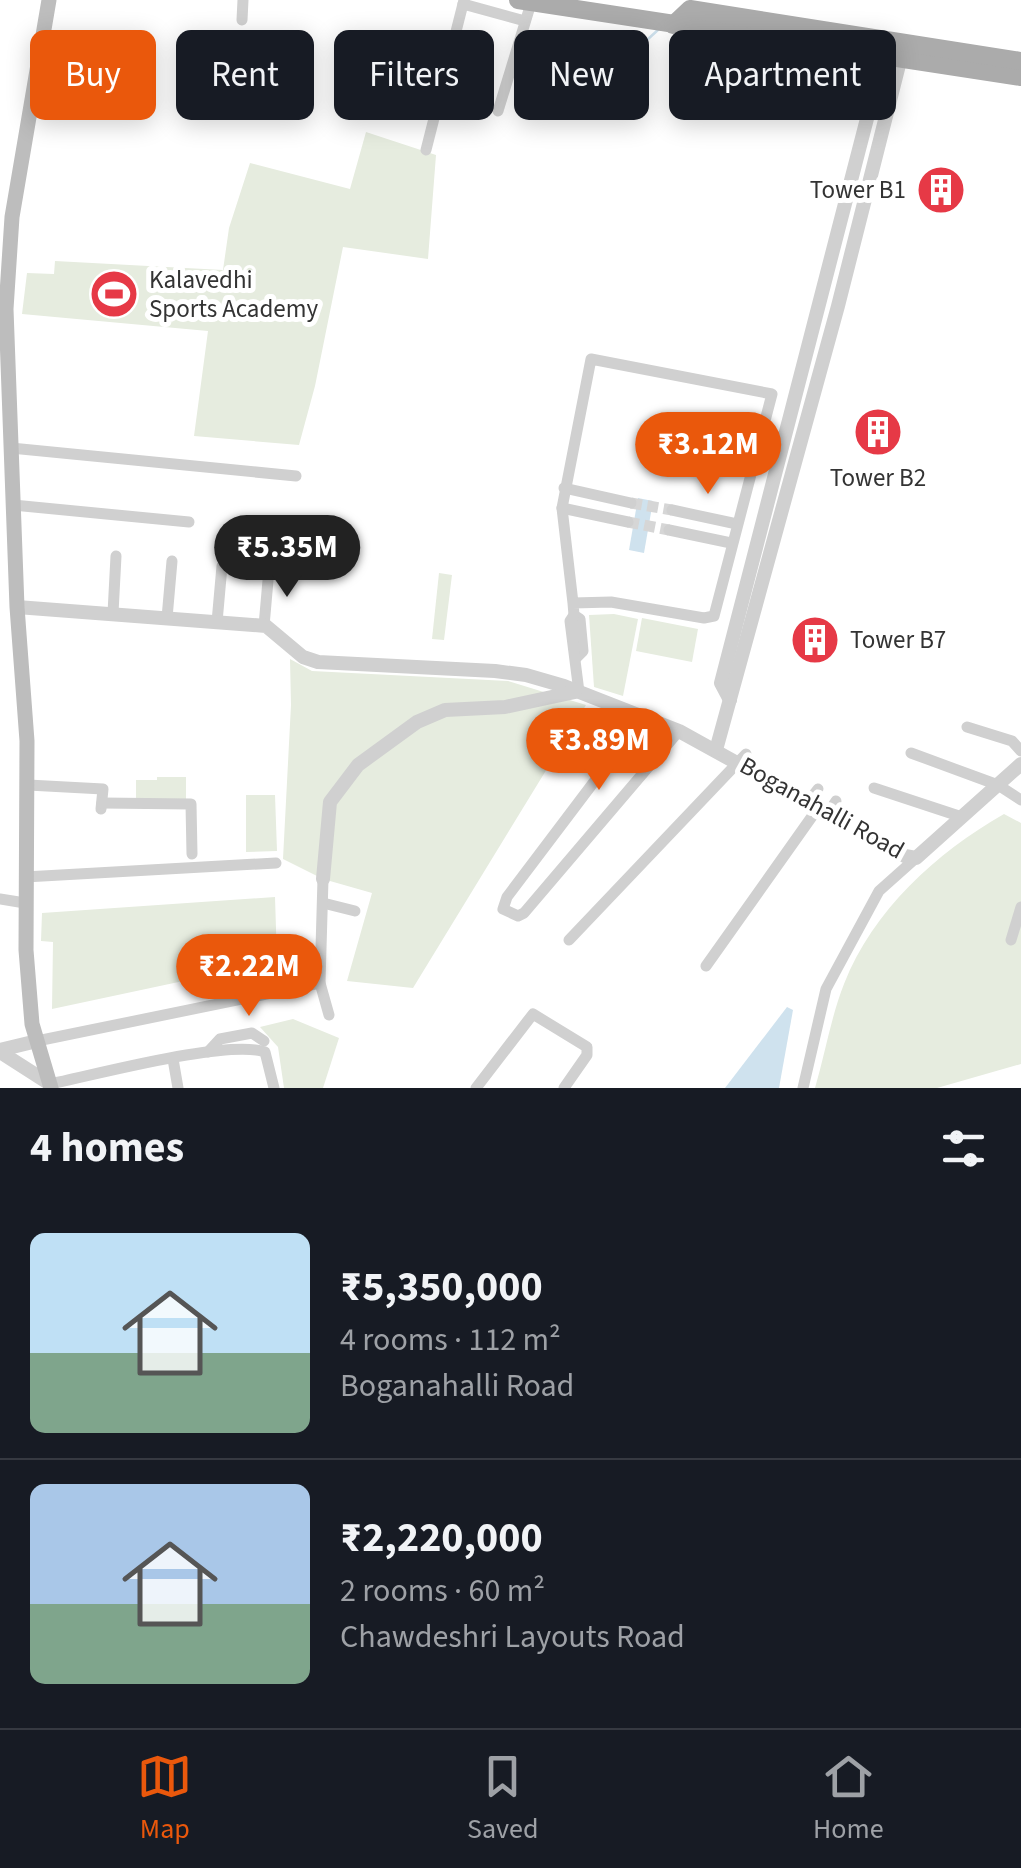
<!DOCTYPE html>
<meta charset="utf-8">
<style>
:root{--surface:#171b24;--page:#20242c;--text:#f1f3f6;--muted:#9ea1a6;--line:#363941;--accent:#ea580c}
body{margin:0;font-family:"Source Sans 3",sans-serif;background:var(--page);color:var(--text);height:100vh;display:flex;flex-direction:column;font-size:38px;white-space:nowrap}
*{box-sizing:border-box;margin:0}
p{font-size:32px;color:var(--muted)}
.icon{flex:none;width:55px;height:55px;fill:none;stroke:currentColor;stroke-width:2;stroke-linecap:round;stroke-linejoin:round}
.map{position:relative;height:1088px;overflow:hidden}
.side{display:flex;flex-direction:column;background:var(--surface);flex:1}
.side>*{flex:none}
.hud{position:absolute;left:30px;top:30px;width:962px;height:90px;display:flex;gap:20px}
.price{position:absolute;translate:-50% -85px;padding:0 22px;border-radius:35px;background:var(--accent);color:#fff;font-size:32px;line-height:65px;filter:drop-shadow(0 2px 5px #0008)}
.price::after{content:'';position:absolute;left:50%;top:60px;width:30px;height:22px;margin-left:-15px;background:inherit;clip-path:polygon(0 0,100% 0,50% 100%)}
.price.active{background:#222;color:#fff}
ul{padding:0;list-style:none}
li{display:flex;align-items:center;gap:30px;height:250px;padding:0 30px}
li+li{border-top:2px solid var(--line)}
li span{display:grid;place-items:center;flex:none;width:280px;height:200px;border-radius:15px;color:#555}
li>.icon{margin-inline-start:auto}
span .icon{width:120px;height:120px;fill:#fffc;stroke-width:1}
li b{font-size:42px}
h2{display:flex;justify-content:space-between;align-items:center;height:120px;padding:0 30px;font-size:42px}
.tag{padding:0 35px;border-radius:15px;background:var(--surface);box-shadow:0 5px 25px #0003;font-size:35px;line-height:90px}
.tag.active{background:var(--accent);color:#fff}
.dock{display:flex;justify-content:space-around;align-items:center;height:140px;border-top:2px solid var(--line);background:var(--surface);font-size:28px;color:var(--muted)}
.dock a{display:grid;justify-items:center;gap:5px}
.dock .active{color:var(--accent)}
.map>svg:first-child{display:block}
</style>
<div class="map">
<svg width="1021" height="1088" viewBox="0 0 1021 1088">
<rect width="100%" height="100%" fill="#fff"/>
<g fill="#e6ecdf">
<path d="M366,132L436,155L428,259L343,247L315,386L299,445L194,436L208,331L22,314L27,273L54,274L55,261L223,270L229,228L250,163L350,189Z"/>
<path d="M439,573L452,575L444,640L432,639Z"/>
<path d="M614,614L638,619L623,696L594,687L589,615Z"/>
<path d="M642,618L698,629L692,662L636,651Z"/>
<path d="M290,659L312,671L508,681L586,705L413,988L347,981L372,893L323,879L283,859L291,705Z"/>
<path d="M157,777H186V804L136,801V780H157Z"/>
<path d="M246,795H275L277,851L246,852Z"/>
<path d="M1004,814L1021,823V1064L937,1088H815C825,1054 831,1017 844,984C873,910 936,853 1004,814Z"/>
<path d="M275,897L277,961L52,1009L53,942L41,941L42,913Z"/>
<path d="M293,1019L339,1038L323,1088H284L278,1047L260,1027Z"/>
</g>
<g fill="#cfe2ee">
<path d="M638,498L653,501L644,553L629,550Z"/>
<path d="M787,1007L793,1010L779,1088H725Z"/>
</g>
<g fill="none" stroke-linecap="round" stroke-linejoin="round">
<path stroke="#cfe2ee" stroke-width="2.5" d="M635,51L659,29"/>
<g stroke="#d6d6d6" stroke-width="11" stroke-dasharray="11 5.5" stroke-linecap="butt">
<path d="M631,503L672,510"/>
<path d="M628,522L669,530"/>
</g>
<g stroke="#d0d0d0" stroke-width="11">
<path d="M463,4L525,21"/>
<path d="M242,20L243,0"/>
<path d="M498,111L532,0"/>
<path d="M426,150L464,0"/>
<path d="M11,448L296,476"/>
<path d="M564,488L631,503"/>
<path d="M13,505L189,522"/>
<path d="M562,508L628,522"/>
<path d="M672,510L737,524"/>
<path d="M669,530L731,543"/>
<path d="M573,603L611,602L704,618L714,616L772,394L591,359L562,508L573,603L574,615L580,619L583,651L576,658"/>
<path d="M113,613L116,556"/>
<path d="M574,615L570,621L579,692"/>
<path d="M167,618L172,561"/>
<path d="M217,622L222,566"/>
<path d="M264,626L269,569"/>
<path d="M643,717L507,897L503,909L518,916L524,913L679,731"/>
<path d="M967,727L1012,741L1021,751"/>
<path d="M911,753L998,785L1021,800"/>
<path d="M28,785L103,789L101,809"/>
<path d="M874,788L962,817"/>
<path d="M808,802L818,789"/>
<path d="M102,803L191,804L192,854"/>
<path d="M828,813L836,801"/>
<path d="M25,877L276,863"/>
<path d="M0,899L25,903"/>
<path d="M323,903L355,911"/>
<path d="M569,940L746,754"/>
<path d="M1011,940L1021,907"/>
<path d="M706,966L818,808"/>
<path d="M320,983L329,1015"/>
<path d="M37,1041L320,983L323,879"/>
<path d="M208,1052L220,1039L252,1033L264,1041"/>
<path d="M173,1059L178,1088"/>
<path d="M50,1084C95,1075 228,1039 265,1052L274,1088"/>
<path d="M476,1088L533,1014L587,1047V1055L564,1088"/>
<path d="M803,1088L826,989L879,891L916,858"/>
</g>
<g stroke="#d0d0d0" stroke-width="14">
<path d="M17,607L266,626L303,657L318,662L495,671L526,675L564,686L679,731L905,856L916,858L1021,764"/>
<path d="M730,700L721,683L885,49"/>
<path d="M716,750L838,306L903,49"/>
<path d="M323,879L330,802L358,765L417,722L445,710L505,707L575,692"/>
<path d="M0,1050L37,1041"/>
<path d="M0,1052L50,1084"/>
</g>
<path stroke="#bdbdbd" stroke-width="15" d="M49,0L12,217L6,309L17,607L27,741L26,950L32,1024L51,1088"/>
<g stroke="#ababab" stroke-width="18">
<path d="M518,0L1021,77"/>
<path d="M673,25L690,9L1021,61"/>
</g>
</g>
<defs>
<g id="building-disc" transform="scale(2.5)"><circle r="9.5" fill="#e63946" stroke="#fff"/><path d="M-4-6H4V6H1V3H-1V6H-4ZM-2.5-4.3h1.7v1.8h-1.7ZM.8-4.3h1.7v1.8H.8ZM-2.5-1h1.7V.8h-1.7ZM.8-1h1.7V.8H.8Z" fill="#fff"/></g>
<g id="stadium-disc" transform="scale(2.5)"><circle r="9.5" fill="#e63946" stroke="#fff"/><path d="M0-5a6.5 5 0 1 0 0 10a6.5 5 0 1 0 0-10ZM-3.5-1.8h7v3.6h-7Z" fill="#fff"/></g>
</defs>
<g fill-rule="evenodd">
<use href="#building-disc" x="941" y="190"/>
<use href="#stadium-disc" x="114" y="294"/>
<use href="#building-disc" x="878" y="432"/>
<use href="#building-disc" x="815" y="640"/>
</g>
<g text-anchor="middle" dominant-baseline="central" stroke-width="10" stroke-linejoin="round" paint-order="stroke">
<g font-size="25" fill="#333" stroke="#fff" text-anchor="start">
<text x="906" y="190" text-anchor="end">Tower B1</text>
<text x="149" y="280">Kalavedhi<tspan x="149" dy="29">Sports Academy</tspan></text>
<text x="878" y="478" text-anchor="middle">Tower B2</text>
<text x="850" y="640">Tower B7</text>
</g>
<g font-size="25" fill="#333" stroke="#fff">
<text transform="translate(822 808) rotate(29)">Boganahalli Road</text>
</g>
</g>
</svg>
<b class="price" style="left:708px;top:497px">₹3.12M</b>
<b class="price active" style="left:287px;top:600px">₹5.35M</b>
<b class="price" style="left:599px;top:793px">₹3.89M</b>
<b class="price" style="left:249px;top:1019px">₹2.22M</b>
<div class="hud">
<a class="tag active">Buy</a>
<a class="tag">Rent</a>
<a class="tag">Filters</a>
<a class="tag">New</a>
<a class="tag">Apartment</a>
</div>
</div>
<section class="side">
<h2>4 homes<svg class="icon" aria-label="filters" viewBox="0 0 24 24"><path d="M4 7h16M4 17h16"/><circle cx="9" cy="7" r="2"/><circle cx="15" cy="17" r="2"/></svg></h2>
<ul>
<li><span style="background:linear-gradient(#bfe0f5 60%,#7fa58c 0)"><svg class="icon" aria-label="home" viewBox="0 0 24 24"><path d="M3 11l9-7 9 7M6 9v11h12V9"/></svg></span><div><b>₹5,350,000</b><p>4 rooms · 112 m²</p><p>Boganahalli Road</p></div></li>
<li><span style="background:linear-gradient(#a9c7e8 60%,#7fa58c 0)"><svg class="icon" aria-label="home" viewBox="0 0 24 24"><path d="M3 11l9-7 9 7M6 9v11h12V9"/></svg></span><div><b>₹2,220,000</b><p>2 rooms · 60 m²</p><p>Chawdeshri Layouts Road</p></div></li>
</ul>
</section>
<nav class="dock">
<a class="active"><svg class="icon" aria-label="map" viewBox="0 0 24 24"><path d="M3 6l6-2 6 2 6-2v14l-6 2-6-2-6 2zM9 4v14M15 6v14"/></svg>Map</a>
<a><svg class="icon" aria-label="saved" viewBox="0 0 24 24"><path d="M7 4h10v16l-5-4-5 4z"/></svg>Saved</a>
<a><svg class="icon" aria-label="home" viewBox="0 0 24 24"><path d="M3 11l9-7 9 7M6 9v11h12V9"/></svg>Home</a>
</nav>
